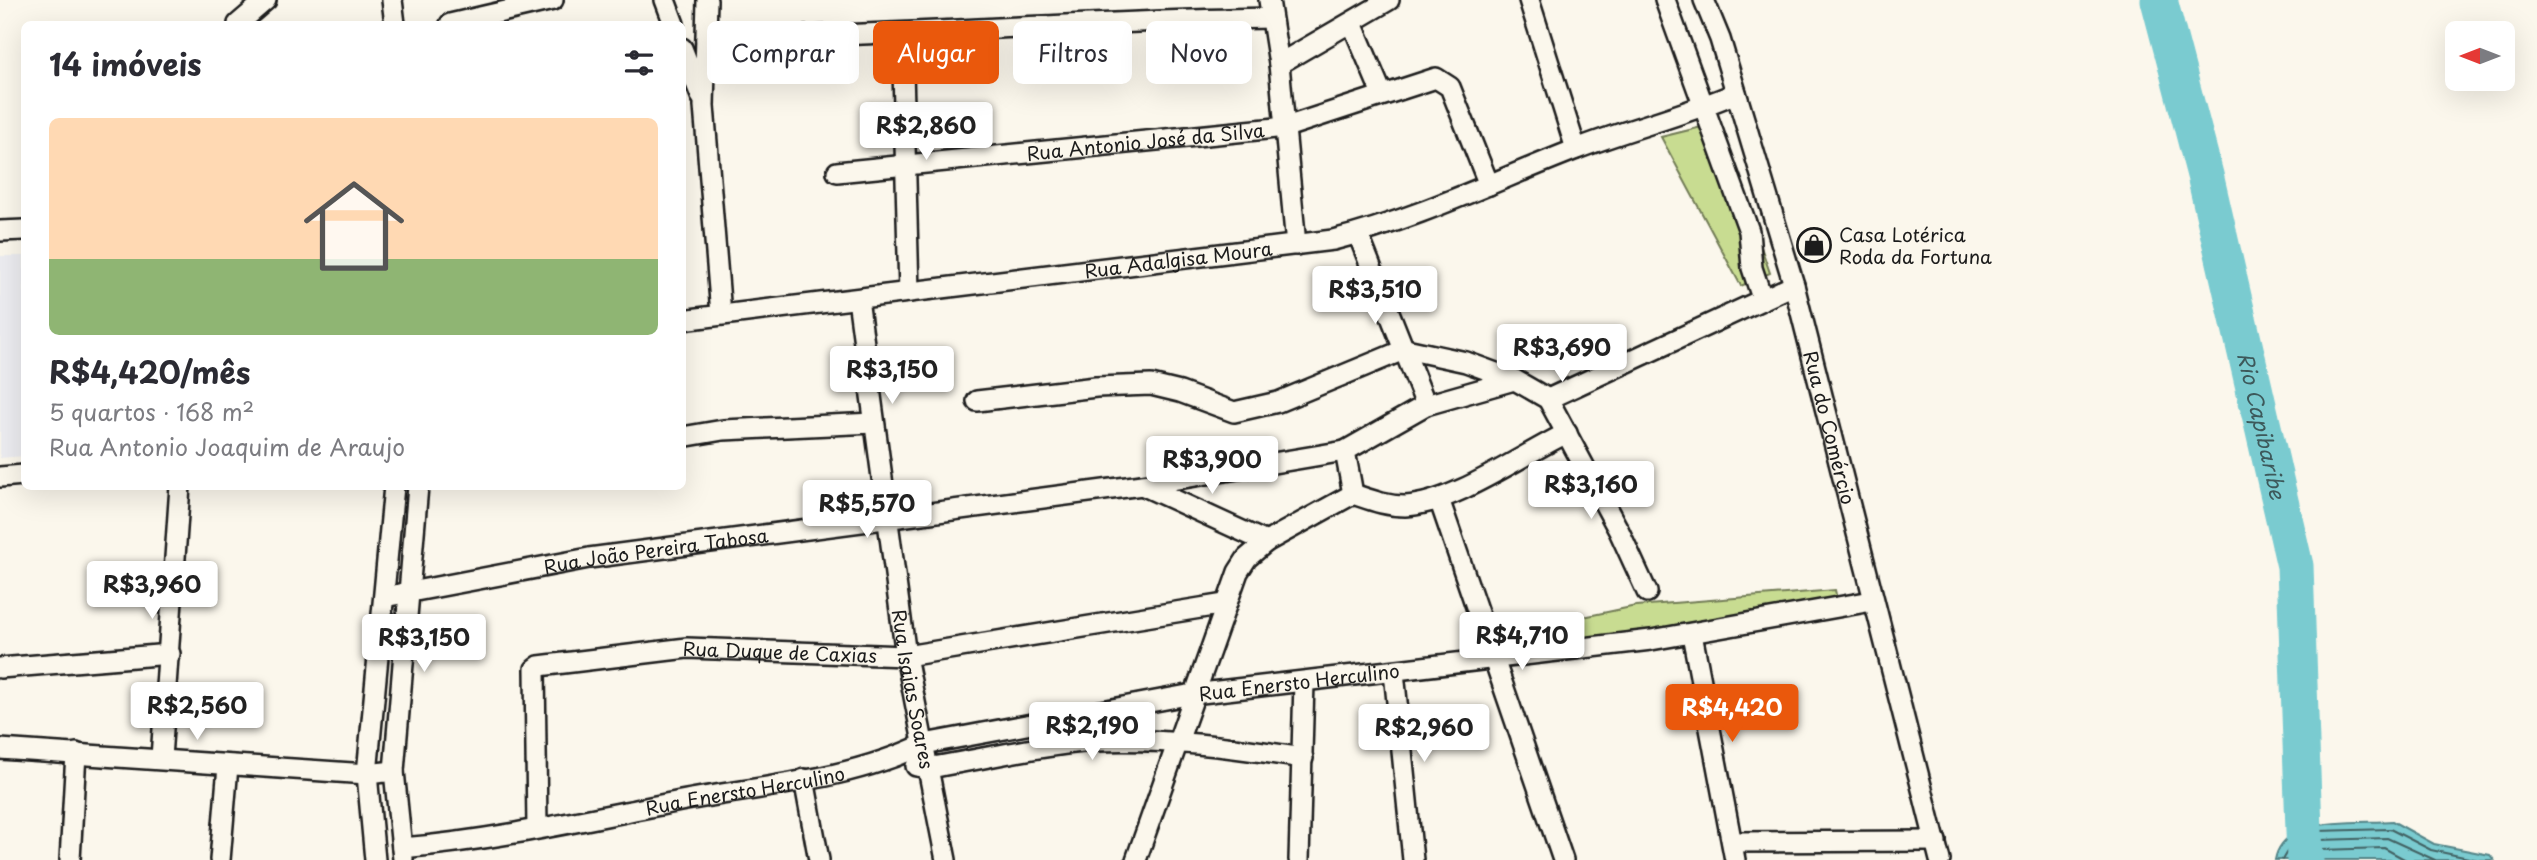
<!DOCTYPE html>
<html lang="pt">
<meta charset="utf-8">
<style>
:root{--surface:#fff;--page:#f7f7f7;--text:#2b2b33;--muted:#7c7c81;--line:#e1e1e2;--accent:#ea580c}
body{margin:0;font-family:"Playpen Sans",sans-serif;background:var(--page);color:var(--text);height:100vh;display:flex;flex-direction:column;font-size:26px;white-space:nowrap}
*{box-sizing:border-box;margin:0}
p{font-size:23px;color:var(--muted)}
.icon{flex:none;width:38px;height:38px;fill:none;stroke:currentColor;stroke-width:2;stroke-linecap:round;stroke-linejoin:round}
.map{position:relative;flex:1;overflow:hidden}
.sheet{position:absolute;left:21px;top:21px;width:665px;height:469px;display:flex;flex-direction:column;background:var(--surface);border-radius:10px;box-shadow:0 7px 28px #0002}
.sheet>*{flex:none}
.hud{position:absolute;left:707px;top:21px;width:665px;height:63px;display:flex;gap:14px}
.needle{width:46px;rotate:270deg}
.fabs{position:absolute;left:2445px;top:21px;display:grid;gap:14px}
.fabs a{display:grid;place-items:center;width:70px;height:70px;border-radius:10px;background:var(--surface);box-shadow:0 7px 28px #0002;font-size:35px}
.price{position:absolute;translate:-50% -60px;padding:0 16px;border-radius:7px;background:#fff;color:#222;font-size:23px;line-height:46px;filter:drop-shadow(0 2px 4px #0008)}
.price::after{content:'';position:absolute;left:50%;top:42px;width:21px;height:16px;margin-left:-10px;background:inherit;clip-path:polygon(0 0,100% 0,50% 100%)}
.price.active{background:var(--accent);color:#fff}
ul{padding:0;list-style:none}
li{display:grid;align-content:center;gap:14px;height:371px;padding:0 28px}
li+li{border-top:2px solid var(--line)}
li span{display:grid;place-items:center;height:217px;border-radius:10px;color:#555}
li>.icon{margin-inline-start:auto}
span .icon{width:126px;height:126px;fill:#fffc;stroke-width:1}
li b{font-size:30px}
h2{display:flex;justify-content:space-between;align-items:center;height:84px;padding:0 28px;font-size:30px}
.chip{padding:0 24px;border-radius:10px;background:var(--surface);box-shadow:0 7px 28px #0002;font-size:24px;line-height:63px}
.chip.active{background:var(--accent);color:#fff}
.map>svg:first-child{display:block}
</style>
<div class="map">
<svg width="2537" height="860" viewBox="0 0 2537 860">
<rect width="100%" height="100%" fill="#fbf7ec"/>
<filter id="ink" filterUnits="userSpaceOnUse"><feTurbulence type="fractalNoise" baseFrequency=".0143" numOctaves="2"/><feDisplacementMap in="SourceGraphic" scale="14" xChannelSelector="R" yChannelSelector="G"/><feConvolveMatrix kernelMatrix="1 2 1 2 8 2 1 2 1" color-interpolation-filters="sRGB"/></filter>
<g filter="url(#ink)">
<path fill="#ececf0" d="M0,256H24V456L0,458Z"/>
<g fill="#c8dc91" stroke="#727c56" stroke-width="2">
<path d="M1718,123L1770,273L1741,286L1661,137Z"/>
<path d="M1835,590L1840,613L1518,666L1502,634L1636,606Z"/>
</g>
<path fill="#7acbd0" stroke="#548588" stroke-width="2" d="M2392,821L2434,844L2490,855L2494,860H2275C2283,814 2358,824 2392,821Z"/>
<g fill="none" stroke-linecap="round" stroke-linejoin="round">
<g stroke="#426264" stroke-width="2">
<path d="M2282,860L2292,843L2317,831L2390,829L2431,850L2478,860"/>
<path d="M2291,860L2298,850L2319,840L2387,838L2435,860"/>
<path d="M2303,860L2321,850L2384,848L2406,860"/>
</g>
<path stroke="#7acbd0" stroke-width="37" id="s1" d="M2159,0L2205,175L2295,566L2305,860"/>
<g stroke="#1c1c1c" stroke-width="24">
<g id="minor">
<path d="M392,0L395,24"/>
<path d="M665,0L674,24"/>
<path d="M707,0L704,106L721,314"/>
<path d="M1269,0L1279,64L1296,245"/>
<path d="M1529,0L1576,149"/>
<path d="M1665,0L1749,231L1752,268L1762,298"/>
<path id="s2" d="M1704,0L1720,39L1794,285L1940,860"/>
<path d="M1352,23L1382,94"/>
<path d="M238,24L266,0"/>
<path d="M450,24L553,0"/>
<path d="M902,33L909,292"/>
<path d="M706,39C894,36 1083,21 1271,18"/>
<path d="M682,48L701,96"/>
<path d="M1279,64L1389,0"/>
<path id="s3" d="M837,172L1286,127L1436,78L1450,87L1489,185"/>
<path d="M0,231L24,230"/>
<path d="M1358,234L1426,405"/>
<path id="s4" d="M858,299L906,656L946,860"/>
<path id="s5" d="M682,320L1333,240C1417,219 1494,181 1574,150C1627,129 1683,116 1736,93"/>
<path d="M1548,399L1794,285"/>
<path d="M977,401L1096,387L1151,385L1180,392L1234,412L1278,402L1406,349L1466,362L1515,380L1548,399L1619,531L1647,592"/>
<path d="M682,437L723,430L874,423"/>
<path d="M0,477L24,475"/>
<path d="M1142,485L1266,542"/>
<path d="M1353,494L1345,451L1426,405L1514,380"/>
<path d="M1439,499L1563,860"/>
<path id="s6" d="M384,597L589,558L1142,485L1345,451"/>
<path d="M1692,634L1735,860"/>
<path d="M0,668L170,654"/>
<path d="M1394,672L1413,860"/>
<path d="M0,749L367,774L394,771"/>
<path d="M161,758L180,486"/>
<path d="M916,766L928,768C984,759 1039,745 1096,741C1166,738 1234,747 1303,758"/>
<path d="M804,779L819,860"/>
<path id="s7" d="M537,828L535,669L539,666L687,648L906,656L1225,604"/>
<path d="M1732,842L1936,841"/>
<path id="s8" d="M402,848C498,840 592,818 686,800C765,786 852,779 924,744L1193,694L1651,640L1872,601"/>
<path d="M403,859L394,771L418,486"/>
<path d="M70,860L76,753"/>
<path d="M220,860L228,766"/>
<path d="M375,860L367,774L394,486"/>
<path d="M1136,860L1238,572L1247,558L1266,542L1353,494C1371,500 1386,506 1405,506C1453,504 1523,454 1567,433"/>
<path d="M1299,860L1304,682"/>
</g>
</g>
<use href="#minor" stroke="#fbf7ec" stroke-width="19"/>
</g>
</g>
<defs>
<g id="shop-ring" transform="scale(1.75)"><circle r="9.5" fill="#fbf7ec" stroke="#1c1c1c" stroke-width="1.5"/><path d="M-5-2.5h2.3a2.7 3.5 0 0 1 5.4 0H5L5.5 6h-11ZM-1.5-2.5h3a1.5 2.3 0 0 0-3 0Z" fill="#1c1c1c"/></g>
</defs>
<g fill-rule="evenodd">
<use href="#shop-ring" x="1814" y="245"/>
</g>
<g text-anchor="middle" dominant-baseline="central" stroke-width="5" stroke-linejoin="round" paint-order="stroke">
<g font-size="19" fill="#1c1c1c" stroke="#fbf7ec">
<text stroke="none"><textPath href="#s3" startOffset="310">Rua Antonio José da Silva</textPath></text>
<text stroke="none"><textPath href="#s5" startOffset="500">Rua Adalgisa Moura</textPath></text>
<text stroke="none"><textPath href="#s2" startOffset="446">Rua do Comércio</textPath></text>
<text stroke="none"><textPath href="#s6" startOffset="276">Rua João Pereira Tabosa</textPath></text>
<text stroke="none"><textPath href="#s7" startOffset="406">Rua Duque de Caxias</textPath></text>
<text stroke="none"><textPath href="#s8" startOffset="914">Rua Enersto Herculino</textPath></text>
<text stroke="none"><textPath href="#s4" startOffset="394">Rua Isaias Soares</textPath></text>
<text stroke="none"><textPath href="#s8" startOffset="348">Rua Enersto Herculino</textPath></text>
</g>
<g font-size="19" fill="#1c1c1c" stroke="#fbf7ec" text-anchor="start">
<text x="1839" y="234">Casa Lotérica<tspan x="1839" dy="22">Roda da Fortuna</tspan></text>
</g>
<g font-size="21" font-style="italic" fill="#3d595b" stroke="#fbf7ec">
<text stroke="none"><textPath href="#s1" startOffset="438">Rio Capibaribe</textPath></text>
</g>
</g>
</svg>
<div class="fabs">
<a><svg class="needle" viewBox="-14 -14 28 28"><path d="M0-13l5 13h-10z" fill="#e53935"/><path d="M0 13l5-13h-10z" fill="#7c7c81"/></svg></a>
</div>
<b class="price" style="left:926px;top:162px">R$2,860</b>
<b class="price" style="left:1375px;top:326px">R$3,510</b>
<b class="price" style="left:1562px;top:384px">R$3,690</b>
<b class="price" style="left:892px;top:406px">R$3,150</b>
<b class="price" style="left:1212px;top:496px">R$3,900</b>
<b class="price" style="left:1591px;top:521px">R$3,160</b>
<b class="price" style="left:867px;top:540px">R$5,570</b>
<b class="price" style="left:152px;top:621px">R$3,960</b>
<b class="price" style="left:1522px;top:672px">R$4,710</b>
<b class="price" style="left:424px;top:674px">R$3,150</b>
<b class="price" style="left:197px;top:742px">R$2,560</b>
<b class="price active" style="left:1732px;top:744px">R$4,420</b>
<b class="price" style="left:1092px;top:762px">R$2,190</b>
<b class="price" style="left:1424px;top:764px">R$2,960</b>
<div class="hud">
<a class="chip">Comprar</a>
<a class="chip active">Alugar</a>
<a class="chip">Filtros</a>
<a class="chip">Novo</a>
</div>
<section class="sheet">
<h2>14 imóveis<svg class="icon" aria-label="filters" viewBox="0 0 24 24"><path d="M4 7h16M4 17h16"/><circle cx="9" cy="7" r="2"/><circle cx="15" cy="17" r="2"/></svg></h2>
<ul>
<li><span style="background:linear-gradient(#ffd9b3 65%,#8fb573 0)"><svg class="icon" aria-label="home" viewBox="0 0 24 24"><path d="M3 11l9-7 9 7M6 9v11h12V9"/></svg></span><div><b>R$4,420/mês</b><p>5 quartos · 168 m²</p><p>Rua Antonio Joaquim de Araujo</p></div></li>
</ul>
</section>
</div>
